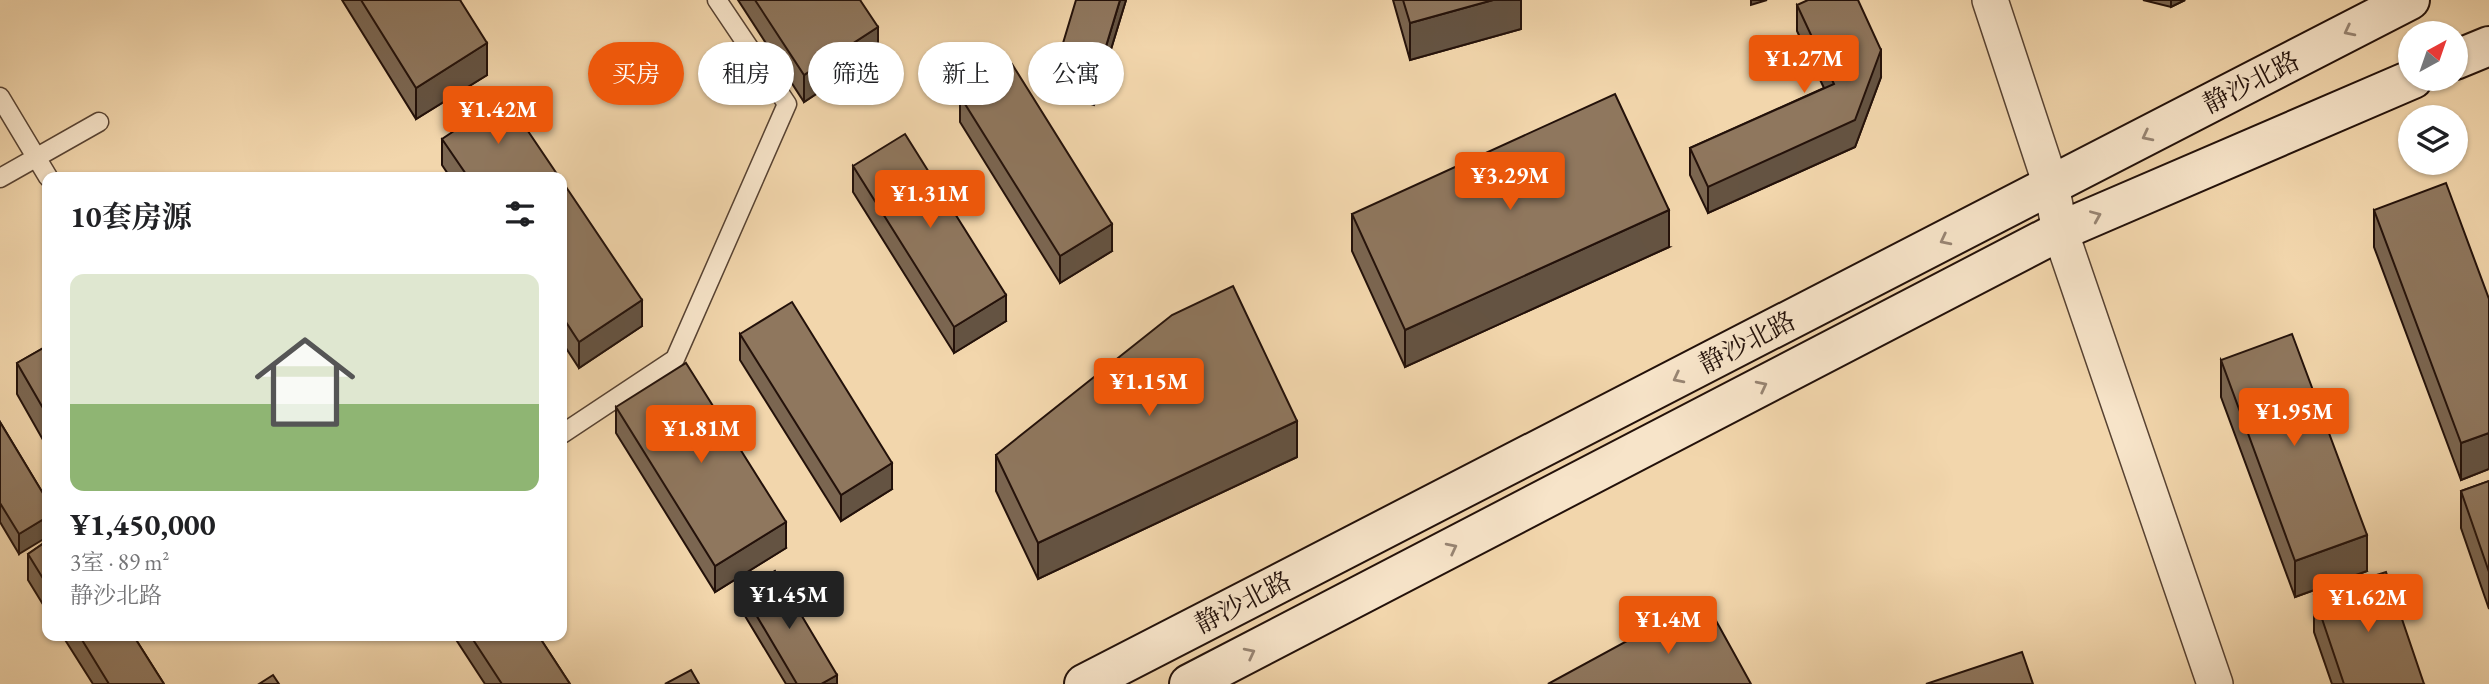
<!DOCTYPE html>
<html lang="zh">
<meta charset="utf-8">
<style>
:root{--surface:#fff;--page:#f2f2f2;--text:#202124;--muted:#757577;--line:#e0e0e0;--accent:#ea580c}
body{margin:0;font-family:"EB Garamond","Noto Serif SC",serif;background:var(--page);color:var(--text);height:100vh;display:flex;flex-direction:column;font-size:26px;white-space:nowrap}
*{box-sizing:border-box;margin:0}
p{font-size:23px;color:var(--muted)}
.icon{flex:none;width:38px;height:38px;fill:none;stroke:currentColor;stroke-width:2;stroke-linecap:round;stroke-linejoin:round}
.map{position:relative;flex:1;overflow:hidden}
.panel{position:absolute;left:42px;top:172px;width:525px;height:469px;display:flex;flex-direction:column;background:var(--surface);border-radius:14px;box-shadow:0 2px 5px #0004}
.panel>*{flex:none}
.banner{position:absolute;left:588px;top:42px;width:665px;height:63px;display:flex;gap:14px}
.needle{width:46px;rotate:40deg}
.buttons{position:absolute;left:2398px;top:21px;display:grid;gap:14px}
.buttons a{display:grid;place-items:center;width:70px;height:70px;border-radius:50%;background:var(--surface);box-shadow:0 2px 5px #0004;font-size:35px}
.price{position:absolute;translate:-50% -60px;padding:0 16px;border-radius:7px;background:var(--accent);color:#fff;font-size:23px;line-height:46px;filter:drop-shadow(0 2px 4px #0008)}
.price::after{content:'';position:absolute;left:50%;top:42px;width:21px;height:16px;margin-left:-10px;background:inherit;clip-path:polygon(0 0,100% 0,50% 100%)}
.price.selected{background:#222;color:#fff}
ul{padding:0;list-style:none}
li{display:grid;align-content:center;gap:14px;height:371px;padding:0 28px}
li+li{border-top:2px solid var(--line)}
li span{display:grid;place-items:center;height:217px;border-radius:14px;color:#555}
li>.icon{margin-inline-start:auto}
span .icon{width:126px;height:126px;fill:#fffc;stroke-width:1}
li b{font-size:30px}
h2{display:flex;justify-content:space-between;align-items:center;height:84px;padding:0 28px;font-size:30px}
.pill{padding:0 24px;border-radius:32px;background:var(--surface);box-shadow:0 2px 5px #0004;font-size:24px;line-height:63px}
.pill.selected{background:var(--accent);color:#fff}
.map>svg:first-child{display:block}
</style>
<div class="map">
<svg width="2489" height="684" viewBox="0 0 2489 684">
<rect width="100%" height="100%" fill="#f2d6ac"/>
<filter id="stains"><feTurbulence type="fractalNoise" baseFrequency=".00286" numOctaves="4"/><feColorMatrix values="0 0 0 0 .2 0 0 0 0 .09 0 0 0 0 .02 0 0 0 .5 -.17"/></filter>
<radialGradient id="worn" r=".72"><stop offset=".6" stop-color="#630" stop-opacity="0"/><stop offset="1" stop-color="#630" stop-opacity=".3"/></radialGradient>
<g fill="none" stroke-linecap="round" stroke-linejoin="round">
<g stroke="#574232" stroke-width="21">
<g id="lane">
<path d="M0,97L48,177"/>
<path d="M0,178L99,122"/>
<path d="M562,434L675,359L787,104L717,0"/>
</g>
</g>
<g stroke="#574232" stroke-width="38">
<path id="street" d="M1990,0L2051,185L2060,231L2215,684"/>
</g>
<g stroke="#23110a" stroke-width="42">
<g id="secondary">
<path d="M2455,60L2489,46"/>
<path d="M1084,684L2410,0"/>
<path d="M1189,684L2060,231L2413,79"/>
</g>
</g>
<use href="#lane" stroke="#f7e4c9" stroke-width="18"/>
<use href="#street" stroke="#f7e4c9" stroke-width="35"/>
<use href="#secondary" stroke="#f7e4c9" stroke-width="38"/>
</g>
<g fill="#7b6651" stroke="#23110a" stroke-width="2">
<path d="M342,0H460L487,75L416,119Z"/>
<path d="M738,0H860L878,53L804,102Z"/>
<path d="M1126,0L1094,105L1054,92V73Z"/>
<path d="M1393,0H1521V29L1410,60Z"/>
<path d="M2143,0H2185L2171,7Z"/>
<path d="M1797,5L1881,77L1855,147L1708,213L1690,175V148L1824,88L1797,31Z"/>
<path d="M960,96L1112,251L1060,283L960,122Z"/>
<path d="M442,139L559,177H450L442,165Z"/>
<path d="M853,166L1006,321L954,353L853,192Z"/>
<path d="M562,181L642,326L579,368L562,342Z"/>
<path d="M2374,210L2489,299V469L2461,480L2374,247Z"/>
<path d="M1352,214L1669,247L1405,367L1352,251Z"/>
<path d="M740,334L892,489L841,521L740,360Z"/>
<path d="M47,346V447L17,394V363Z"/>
<path d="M2221,360L2367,571L2295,597L2221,397Z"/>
<path d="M616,407L786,548L715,592L616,433Z"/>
<path d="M0,422L47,500L19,554L0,522Z"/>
<path d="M996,455L1297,457L1038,579L996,491Z"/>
<path d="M2489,481V609L2461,528V491Z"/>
<path d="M47,541V611L28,580V554Z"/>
<path d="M742,591L837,684H786L742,611Z"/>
<path d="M2314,595L2424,684H2332L2314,632Z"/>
<path d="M62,635H133L164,684H93Z"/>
<path d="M453,635H538L570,684H485Z"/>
</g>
<g fill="#645342" stroke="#23110a" stroke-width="2">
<path d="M1120,0H1126L1094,105V86Z"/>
<path d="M1493,0H1521V29L1410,60V23Z"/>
<path d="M1751,0H1767L1751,5Z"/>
<path d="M2171,0H2185L2171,7Z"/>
<path d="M878,27V53L804,102V75Z"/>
<path d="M487,43V75L416,119V88Z"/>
<path d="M1881,50V77L1855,147L1708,213V187Z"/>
<path d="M1669,210V247L1405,367V330Z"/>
<path d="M1112,224V251L1060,283V256Z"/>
<path d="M1006,295V321L954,353V327Z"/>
<path d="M642,300V326L579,368V342Z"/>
<path d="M1297,421V457L1038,579V543Z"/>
<path d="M2489,433V469L2461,480V443Z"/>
<path d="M892,463V489L841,521V495Z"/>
<path d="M47,517V537L19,554V534Z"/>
<path d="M786,522V548L715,592V566Z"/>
<path d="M2367,535V571L2295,597V561Z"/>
<path d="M837,675V684H821Z"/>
</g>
<g fill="#8f775e" stroke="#23110a" stroke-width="2">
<path d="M361,0H460L487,43L416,88Z"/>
<path d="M755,0H860L878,27L804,75Z"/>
<path d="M1076,0H1120L1094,86L1054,73Z"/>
<path d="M1403,0H1493L1410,23Z"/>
<path d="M1808,0H1858L1881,50L1855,120L1708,187L1690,148L1834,84L1797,5Z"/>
<path d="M1012,64L1112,224L1060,256L960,96Z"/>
<path d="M1615,94L1669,210L1405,330L1352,214Z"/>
<path d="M505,97L559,177H468L442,139Z"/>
<path d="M905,134L1006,295L954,327L853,166Z"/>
<path d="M562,181L642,300L579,342L562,316Z"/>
<path d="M2446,183L2489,299V433L2461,443L2374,210Z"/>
<path d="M1233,286L1297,421L1038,543L996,455L1172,315Z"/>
<path d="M792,302L892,463L841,495L740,334Z"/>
<path d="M2292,334L2367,535L2295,561L2221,360Z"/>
<path d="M47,346V415L17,363Z"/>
<path d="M686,363L786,522L715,566L616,407Z"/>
<path d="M0,422L47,500V517L19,534L0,503Z"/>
<path d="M2489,481V572L2461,491Z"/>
<path d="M47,541V585L28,554Z"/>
<path d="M775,571L837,675L821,684H797L742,591Z"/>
<path d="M2386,572L2424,684H2344L2314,595Z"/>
<path d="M1704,599L1751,684H1548Z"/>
<path d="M79,635H133L164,684H109Z"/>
<path d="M470,635H538L570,684H502Z"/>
<path d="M2022,652L2033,684H1926Z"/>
<path d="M691,670L699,684H665Z"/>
<path d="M273,675L279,684H259Z"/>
</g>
<defs><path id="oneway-chevron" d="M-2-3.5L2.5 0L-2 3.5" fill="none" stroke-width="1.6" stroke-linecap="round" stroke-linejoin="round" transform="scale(1.75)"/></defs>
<g stroke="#988573">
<use href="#oneway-chevron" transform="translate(2349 31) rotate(153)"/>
<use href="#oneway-chevron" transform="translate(2147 136) rotate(153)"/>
<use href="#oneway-chevron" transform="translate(2096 216) rotate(-23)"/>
<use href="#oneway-chevron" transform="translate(1945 240) rotate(153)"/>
<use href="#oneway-chevron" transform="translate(1678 378) rotate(153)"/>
<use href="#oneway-chevron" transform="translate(1762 386) rotate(-27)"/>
<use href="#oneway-chevron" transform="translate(1452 548) rotate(-27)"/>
<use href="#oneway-chevron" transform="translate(1250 653) rotate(-27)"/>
</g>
<g text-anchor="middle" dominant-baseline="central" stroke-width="6" stroke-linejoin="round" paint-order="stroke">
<g font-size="26" fill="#23110a" stroke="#f7e4c9">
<text transform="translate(2251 82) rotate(-27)">静沙北路</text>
<text transform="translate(1747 342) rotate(-27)">静沙北路</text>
<text transform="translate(1243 602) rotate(-27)">静沙北路</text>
</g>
</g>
<rect width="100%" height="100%" filter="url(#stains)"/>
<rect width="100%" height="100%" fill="url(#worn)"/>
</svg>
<div class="buttons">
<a><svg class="needle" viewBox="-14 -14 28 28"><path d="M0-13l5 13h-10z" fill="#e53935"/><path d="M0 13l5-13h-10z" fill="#757577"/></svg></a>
<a><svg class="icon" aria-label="layers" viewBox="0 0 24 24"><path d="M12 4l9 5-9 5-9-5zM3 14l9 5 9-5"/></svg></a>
</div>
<b class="price" style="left:1804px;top:95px">¥1.27M</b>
<b class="price" style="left:498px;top:146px">¥1.42M</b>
<b class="price" style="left:1510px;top:212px">¥3.29M</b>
<b class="price" style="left:930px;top:230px">¥1.31M</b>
<b class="price" style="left:1149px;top:418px">¥1.15M</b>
<b class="price" style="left:2294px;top:448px">¥1.95M</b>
<b class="price" style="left:701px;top:465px">¥1.81M</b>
<b class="price selected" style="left:789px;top:631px">¥1.45M</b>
<b class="price" style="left:2368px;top:634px">¥1.62M</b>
<b class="price" style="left:1668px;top:656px">¥1.4M</b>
<div class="banner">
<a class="pill selected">买房</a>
<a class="pill">租房</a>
<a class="pill">筛选</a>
<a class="pill">新上</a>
<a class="pill">公寓</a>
</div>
<section class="panel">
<h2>10套房源<svg class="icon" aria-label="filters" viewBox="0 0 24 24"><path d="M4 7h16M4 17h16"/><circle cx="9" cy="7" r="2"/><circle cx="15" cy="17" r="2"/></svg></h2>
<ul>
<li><span style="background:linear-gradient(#dfe7d0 60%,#8fb573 0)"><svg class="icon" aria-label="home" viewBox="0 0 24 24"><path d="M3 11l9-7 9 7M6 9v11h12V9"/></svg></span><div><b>¥1,450,000</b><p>3室 · 89 m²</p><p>静沙北路</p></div></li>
</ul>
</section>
</div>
